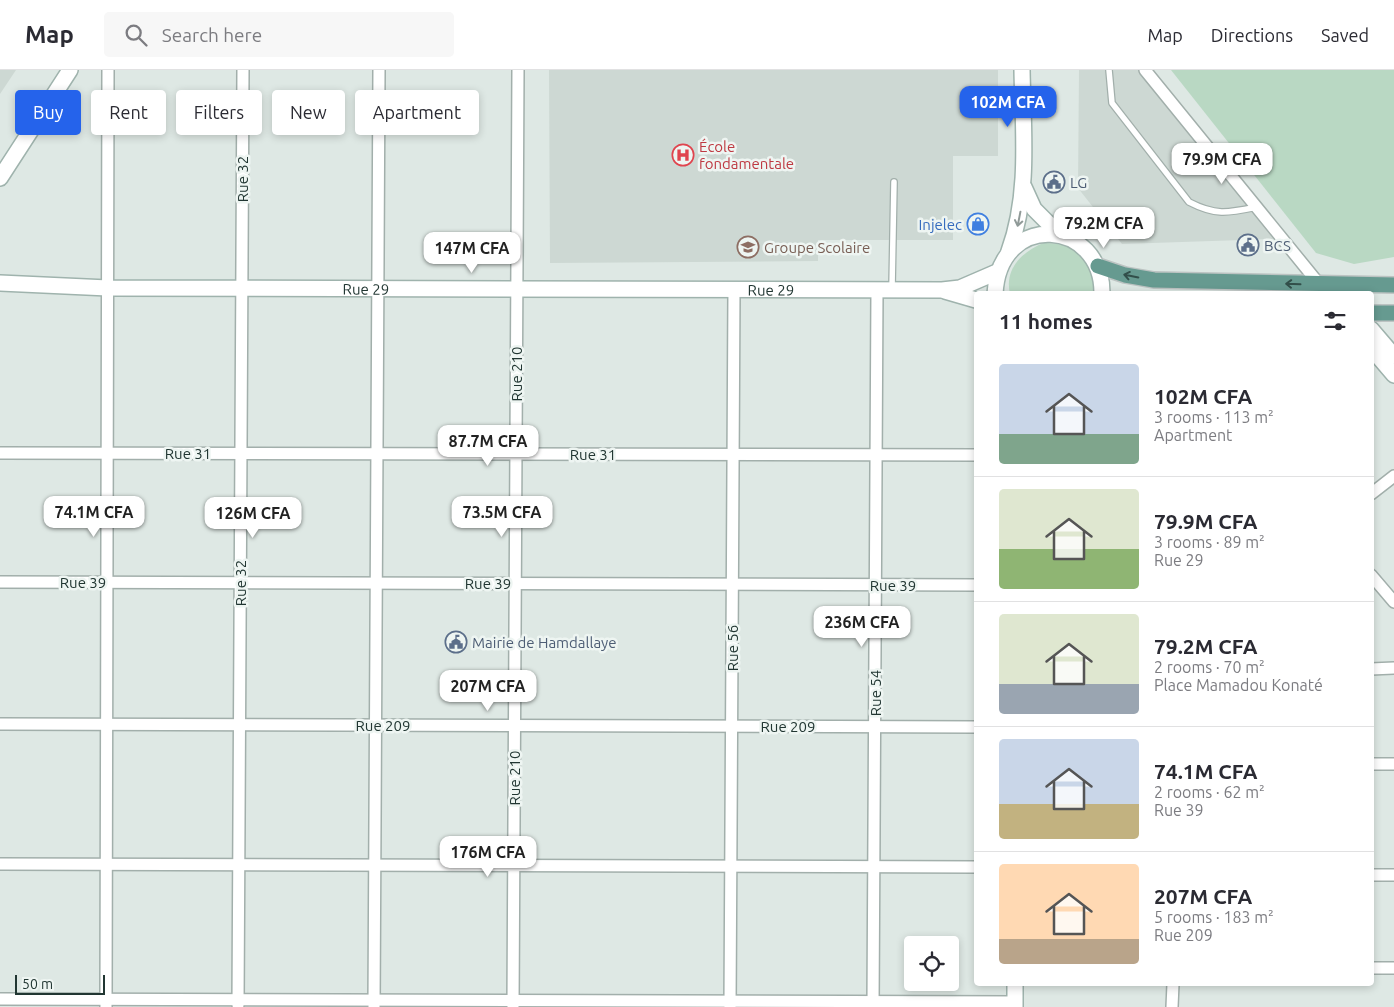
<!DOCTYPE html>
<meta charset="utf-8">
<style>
:root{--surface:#fff;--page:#f7f7f7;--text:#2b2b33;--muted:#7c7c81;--line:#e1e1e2;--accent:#2563eb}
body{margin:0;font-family:Ubuntu,sans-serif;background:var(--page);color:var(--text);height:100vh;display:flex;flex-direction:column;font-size:19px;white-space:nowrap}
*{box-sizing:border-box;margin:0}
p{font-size:16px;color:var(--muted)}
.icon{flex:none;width:28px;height:28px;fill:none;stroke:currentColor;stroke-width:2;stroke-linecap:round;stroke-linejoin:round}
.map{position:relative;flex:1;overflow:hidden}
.drawer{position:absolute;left:974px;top:221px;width:400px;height:695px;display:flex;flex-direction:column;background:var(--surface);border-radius:5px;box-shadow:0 2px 8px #0003}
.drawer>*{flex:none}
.hud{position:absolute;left:15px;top:20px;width:475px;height:45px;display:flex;gap:10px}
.fabs{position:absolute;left:904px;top:866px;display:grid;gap:10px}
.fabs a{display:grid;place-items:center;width:55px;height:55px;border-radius:5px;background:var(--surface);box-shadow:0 2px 8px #0003;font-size:25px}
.scale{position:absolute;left:15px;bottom:12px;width:90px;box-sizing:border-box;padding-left:5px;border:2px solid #213632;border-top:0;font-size:14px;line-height:18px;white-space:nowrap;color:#213632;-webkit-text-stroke:4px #eef5f2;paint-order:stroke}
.price{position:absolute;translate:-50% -42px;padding:0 11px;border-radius:10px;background:#fff;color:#222;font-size:16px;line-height:32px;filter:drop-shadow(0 1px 2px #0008)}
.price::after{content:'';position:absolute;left:50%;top:30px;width:15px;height:11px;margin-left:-8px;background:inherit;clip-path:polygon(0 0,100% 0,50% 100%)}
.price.on{background:var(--accent);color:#fff}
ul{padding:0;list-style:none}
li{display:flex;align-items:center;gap:15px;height:125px;padding:0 25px}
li+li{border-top:1px solid var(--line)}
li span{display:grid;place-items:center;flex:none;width:140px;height:100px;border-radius:5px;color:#555}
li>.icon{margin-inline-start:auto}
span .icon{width:60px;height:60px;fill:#fffc;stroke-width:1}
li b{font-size:21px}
h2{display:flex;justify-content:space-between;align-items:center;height:60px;padding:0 25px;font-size:21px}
.chip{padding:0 18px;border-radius:5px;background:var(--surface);box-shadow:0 2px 8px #0003;font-size:18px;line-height:45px}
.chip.on{background:var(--accent);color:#fff}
header{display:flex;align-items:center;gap:30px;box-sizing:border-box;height:70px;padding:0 25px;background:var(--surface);border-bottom:1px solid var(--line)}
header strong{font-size:24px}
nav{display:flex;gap:28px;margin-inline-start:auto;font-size:18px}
.search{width:350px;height:45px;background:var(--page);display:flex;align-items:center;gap:12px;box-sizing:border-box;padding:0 18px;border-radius:5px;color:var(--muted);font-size:19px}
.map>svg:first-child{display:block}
</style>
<header>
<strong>Map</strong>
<div class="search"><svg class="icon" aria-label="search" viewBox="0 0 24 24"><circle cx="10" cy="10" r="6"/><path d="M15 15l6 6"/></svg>Search here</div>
<nav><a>Map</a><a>Directions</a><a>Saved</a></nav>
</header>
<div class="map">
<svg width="1394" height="937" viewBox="0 0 1394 937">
<rect width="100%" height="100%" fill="#dee8e4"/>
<g fill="#cdd8d3">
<path d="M0,0H16L0,24Z"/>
<path d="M549,0H998V86H953V170H818V191L550,193Z"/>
<path d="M1079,0H1141L1274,169L1122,174L1078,118Z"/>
</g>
<g fill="#b9d8c3">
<path d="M1171,0H1394V187L1354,194L1316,183Z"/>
<path d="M1043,173C1074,172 1098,189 1094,224H1010C1004,199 1022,182 1043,173Z"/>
</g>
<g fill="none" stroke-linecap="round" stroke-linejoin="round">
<g stroke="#a2afab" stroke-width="8">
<g id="lane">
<path d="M1109,0L1112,33L1189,132C1216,146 1228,143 1257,137"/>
<path d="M892,218L894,112"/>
</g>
</g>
<g stroke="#a2afab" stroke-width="14">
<g id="street">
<path d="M1145,0L1319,214"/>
<path d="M0,383L976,385"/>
<path d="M1371,424L1394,406"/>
<path d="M1371,505L1394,532"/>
<path d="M0,512L976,515"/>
<path d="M1371,599L1394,598"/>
<path d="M0,654L976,657"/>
<path d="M1371,694H1394"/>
<path d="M0,794L976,797"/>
<path d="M1371,805H1394"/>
<path d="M1371,898H1394"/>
<path d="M0,929L1015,932"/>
<path d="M238,935L243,0"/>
<path d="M106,937L108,0"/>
<path d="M374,937L379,0"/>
<path d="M513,937L518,0"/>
<path d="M730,937L734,219"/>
<path d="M873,937L877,220"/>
<path d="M1172,937L1173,914"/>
</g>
</g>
<g stroke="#9fb3ad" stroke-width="18">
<g id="secondary">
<path d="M0,108L70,0"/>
<path d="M1024,117L1034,139L1060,165"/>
<path d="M1009,181C1030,124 1023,60 1022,0"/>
<path id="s1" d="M0,213L108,218L942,220L960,218L997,202"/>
<path d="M945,221L976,230"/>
<path d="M995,224C999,140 1103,149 1102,224"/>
<path d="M1371,259L1394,286"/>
<path d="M1371,278L1394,305"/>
<path d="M1015,937V914"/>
</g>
</g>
<g stroke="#bcc3c2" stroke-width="18">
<g id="primary">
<path d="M1098,196L1125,205L1154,210L1394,215"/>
<path d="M1371,243H1394"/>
</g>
</g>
<use href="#lane" stroke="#fff" stroke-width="5.5"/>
<use href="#street" stroke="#fff" stroke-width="11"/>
<use href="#secondary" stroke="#fff" stroke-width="15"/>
<use href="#primary" stroke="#669a90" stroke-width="15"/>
</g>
<defs><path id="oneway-shaft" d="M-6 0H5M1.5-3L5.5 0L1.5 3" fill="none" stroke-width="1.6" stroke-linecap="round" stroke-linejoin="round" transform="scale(1.25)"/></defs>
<use stroke="#909a98" href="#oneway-shaft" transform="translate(1019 149) rotate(101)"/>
<g stroke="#324f4a">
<use href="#oneway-shaft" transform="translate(1131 206) rotate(-169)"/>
<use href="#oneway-shaft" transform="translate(1293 214) rotate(-178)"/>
</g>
<defs>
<g id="hospital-ring" transform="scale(1.125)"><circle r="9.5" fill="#eef5f2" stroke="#e0444e" stroke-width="1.5"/><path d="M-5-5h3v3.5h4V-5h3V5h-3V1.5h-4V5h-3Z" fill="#e0444e"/></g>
<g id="civic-ring" transform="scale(1.125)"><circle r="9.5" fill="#eef5f2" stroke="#5c6f8a" stroke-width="1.5"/><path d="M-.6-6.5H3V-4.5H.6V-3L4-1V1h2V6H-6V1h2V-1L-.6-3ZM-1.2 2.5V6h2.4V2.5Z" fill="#5c6f8a"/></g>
<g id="shop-ring" transform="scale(1.125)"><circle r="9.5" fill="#eef5f2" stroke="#3f7fe0" stroke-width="1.5"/><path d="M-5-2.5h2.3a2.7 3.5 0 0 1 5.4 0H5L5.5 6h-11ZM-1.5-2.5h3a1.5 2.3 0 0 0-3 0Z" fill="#3f7fe0"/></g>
<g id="school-ring" transform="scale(1.125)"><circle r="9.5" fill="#eef5f2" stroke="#8d6e63" stroke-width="1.5"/><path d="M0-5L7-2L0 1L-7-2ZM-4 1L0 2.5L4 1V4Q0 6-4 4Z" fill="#8d6e63"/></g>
</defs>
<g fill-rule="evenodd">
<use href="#hospital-ring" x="683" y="85"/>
<use href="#civic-ring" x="1054" y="112"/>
<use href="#shop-ring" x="978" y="154"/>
<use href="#civic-ring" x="1248" y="175"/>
<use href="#school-ring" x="748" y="177"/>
<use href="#civic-ring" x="456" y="572"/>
</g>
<g text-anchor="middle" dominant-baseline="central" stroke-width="5" stroke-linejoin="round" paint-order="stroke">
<g font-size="15" fill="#be3a42" stroke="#eef5f2" text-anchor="start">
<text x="699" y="76">École<tspan x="699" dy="17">fondamentale</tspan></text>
</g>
<g font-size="15" fill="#213632" stroke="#eef5f2">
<text transform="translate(242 109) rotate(-90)">Rue 32</text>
<text stroke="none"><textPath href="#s1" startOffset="366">Rue 29</textPath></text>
<text stroke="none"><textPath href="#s1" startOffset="771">Rue 29</textPath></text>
<text transform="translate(516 304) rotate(-90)">Rue 210</text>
<text x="188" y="383">Rue 31</text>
<text x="593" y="384">Rue 31</text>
<text x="83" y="512">Rue 39</text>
<text transform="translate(240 513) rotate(-90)">Rue 32</text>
<text x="488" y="513">Rue 39</text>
<text x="893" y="515">Rue 39</text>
<text transform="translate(732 578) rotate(-90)">Rue 56</text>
<text transform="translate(875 623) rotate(-90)">Rue 54</text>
<text x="383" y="655">Rue 209</text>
<text x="788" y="656">Rue 209</text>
<text transform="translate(514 708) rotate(-90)">Rue 210</text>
</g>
<g font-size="15" fill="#4e5e75" stroke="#eef5f2" text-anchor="start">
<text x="1070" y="112">LG</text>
<text x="1264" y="175">BCS</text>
<text x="472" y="572">Mairie de Hamdallaye</text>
</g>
<g font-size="15" fill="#366cbe" stroke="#eef5f2" text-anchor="end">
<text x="962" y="154">Injelec</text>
</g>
<g font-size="15" fill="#785e54" stroke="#eef5f2" text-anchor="start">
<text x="764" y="177">Groupe Scolaire</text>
</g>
</g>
</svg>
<div class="fabs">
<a><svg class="icon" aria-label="locate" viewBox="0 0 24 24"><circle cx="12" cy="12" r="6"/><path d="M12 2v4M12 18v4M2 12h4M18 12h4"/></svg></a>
</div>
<div class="scale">50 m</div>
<b class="price on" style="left:1008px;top:58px">102M CFA</b>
<b class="price" style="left:1222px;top:115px">79.9M CFA</b>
<b class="price" style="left:1104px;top:179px">79.2M CFA</b>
<b class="price" style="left:472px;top:204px">147M CFA</b>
<b class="price" style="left:488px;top:397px">87.7M CFA</b>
<b class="price" style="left:94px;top:468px">74.1M CFA</b>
<b class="price" style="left:502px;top:468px">73.5M CFA</b>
<b class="price" style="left:253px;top:469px">126M CFA</b>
<b class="price" style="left:862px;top:578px">236M CFA</b>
<b class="price" style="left:488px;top:642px">207M CFA</b>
<b class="price" style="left:488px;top:808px">176M CFA</b>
<div class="hud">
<a class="chip on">Buy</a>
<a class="chip">Rent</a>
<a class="chip">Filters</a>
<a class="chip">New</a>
<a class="chip">Apartment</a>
</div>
<section class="drawer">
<h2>11 homes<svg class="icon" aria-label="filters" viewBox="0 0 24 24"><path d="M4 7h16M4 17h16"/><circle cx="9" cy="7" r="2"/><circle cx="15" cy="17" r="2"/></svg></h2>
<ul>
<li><span style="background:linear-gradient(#c9d6e8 70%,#7fa58c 0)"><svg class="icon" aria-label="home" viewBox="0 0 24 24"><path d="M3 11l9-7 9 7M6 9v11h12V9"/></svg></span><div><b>102M CFA</b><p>3 rooms · 113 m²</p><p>Apartment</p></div></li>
<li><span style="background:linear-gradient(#dfe7d0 60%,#8fb573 0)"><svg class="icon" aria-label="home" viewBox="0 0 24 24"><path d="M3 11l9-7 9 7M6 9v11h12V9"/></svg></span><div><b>79.9M CFA</b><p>3 rooms · 89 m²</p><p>Rue 29</p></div></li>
<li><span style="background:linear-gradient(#dfe7d0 70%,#9aa5b1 0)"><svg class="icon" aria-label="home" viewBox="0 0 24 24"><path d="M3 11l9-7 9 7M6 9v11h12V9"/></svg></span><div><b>79.2M CFA</b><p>2 rooms · 70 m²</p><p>Place Mamadou Konaté</p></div></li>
<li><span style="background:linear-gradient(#c9d6e8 65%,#c2b280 0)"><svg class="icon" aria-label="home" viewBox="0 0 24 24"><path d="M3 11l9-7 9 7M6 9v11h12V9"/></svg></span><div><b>74.1M CFA</b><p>2 rooms · 62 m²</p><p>Rue 39</p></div></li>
<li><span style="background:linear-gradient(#ffd9b3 75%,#b9a48a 0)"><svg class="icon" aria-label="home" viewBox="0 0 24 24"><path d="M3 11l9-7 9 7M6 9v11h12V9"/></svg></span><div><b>207M CFA</b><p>5 rooms · 183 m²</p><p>Rue 209</p></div></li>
</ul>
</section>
</div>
